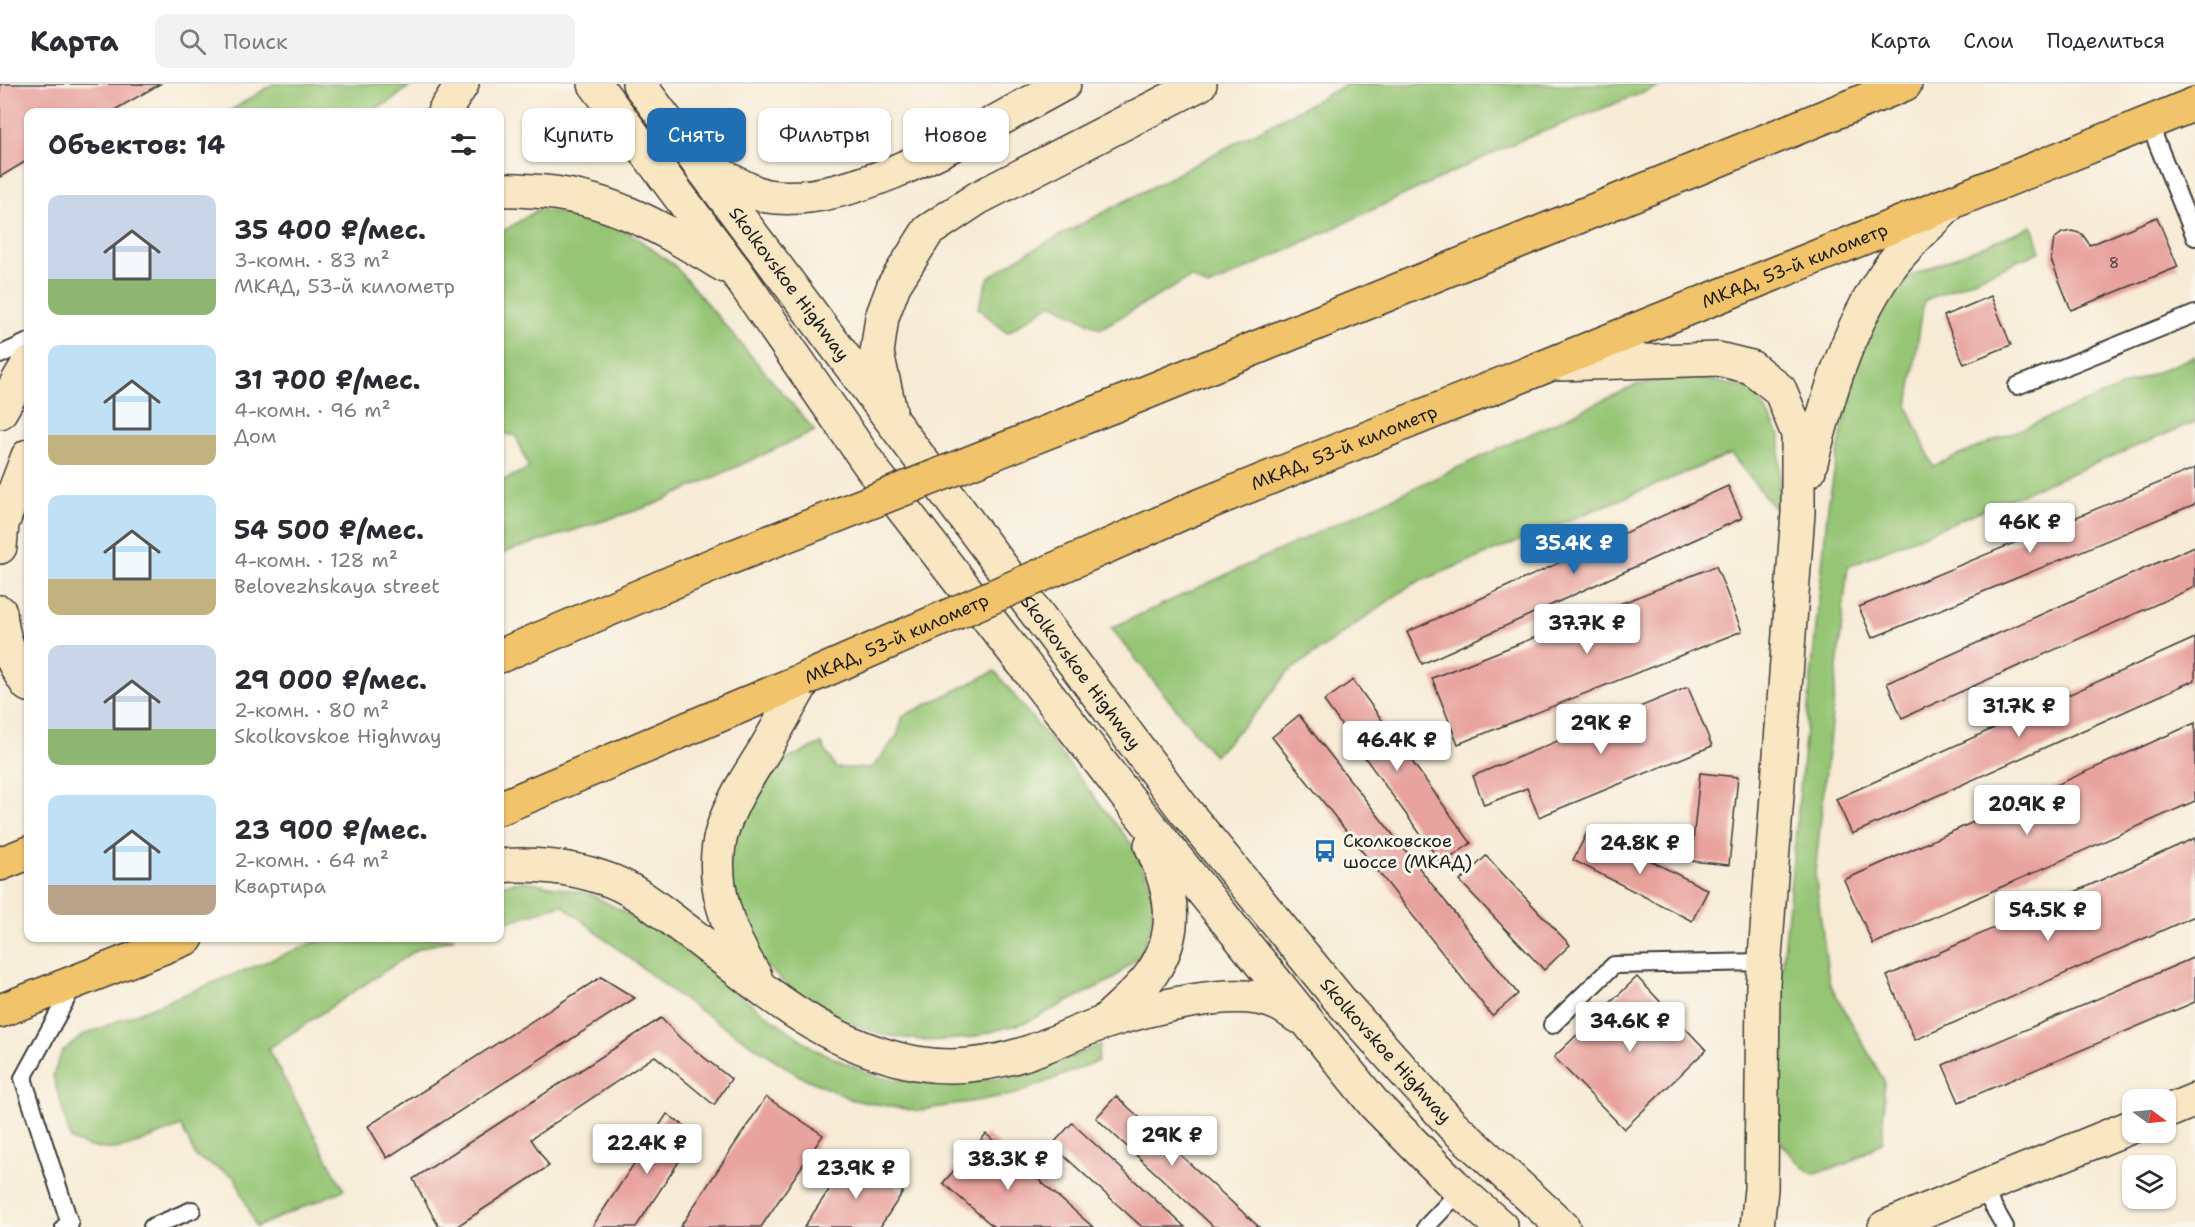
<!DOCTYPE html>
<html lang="ru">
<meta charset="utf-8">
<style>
:root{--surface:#fff;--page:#f2f2f3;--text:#2b2b33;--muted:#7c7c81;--line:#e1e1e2;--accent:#1f6fb2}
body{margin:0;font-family:"Shantell Sans",sans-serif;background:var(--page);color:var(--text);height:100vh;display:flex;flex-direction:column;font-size:22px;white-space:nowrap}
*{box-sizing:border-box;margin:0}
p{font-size:20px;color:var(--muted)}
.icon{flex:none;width:33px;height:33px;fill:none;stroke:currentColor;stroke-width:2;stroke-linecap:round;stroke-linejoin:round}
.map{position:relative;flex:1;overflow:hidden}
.details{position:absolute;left:24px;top:24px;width:480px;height:834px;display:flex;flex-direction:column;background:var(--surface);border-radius:12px;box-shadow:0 2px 4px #0004}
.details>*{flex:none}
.hud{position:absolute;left:522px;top:24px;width:570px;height:54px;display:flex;gap:12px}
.needle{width:39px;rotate:105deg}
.fabs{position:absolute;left:2122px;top:1005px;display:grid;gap:12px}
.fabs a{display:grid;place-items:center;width:54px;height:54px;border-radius:12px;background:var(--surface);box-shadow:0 2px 4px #0004;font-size:30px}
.price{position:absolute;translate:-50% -51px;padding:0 14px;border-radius:6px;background:#fff;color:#222;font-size:20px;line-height:39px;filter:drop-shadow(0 2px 3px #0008)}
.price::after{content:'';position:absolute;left:50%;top:36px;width:18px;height:14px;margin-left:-9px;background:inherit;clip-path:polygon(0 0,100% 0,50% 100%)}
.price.active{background:var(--accent);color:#fff}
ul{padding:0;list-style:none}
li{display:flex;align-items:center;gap:18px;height:150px;padding:0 24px}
li span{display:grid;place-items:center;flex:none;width:168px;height:120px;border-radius:12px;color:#555}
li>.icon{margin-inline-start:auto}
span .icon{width:72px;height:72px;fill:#fffc;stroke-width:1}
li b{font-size:26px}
h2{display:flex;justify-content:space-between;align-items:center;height:72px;padding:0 24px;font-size:26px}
.pill{padding:0 21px;border-radius:12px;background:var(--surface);box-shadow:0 2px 4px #0004;font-size:21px;line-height:54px}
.pill.active{background:var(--accent);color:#fff}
header{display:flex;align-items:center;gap:36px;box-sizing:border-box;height:84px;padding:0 30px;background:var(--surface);border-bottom:2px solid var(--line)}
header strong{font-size:28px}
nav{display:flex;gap:33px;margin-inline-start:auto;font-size:21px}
.search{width:420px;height:54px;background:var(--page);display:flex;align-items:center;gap:15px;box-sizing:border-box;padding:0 21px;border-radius:12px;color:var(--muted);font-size:22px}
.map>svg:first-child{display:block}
</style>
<header>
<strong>Карта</strong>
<div class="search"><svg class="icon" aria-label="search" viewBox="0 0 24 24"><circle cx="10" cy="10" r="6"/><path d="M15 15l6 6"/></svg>Поиск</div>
<nav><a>Карта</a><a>Слои</a><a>Поделиться</a></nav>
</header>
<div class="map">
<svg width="2195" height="1143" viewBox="0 0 2195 1143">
<rect width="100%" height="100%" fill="#fbf7ec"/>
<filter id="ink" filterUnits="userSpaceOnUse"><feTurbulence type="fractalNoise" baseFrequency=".0167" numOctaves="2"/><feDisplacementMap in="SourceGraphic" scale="12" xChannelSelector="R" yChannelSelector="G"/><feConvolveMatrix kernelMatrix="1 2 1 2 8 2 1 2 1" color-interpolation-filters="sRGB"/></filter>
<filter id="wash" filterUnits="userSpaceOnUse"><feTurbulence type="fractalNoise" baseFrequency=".008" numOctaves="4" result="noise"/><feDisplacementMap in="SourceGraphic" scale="24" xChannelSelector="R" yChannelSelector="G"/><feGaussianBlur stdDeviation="1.35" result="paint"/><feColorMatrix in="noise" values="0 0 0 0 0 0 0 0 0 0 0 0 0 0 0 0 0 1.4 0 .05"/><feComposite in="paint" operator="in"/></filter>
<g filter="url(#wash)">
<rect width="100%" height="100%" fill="#f7ebd6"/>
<g fill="#95c574" stroke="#587048" stroke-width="1.5">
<path d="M273,0H412L390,18L366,28H228Z"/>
<path d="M1347,0H1665L1519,57L1208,203L1191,193L1100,245L1052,219L1007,249L978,224L989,193L1027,169Z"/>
<path d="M539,125L589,135L627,147L674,181L815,347L653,421L500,470V398L529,384L516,352L500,349V149Z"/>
<path d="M2032,142L2041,167L1924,217L1908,323L1933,382L2195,272V338L1848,482L1815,789L1829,898L1884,997L1883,1058L1847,1080L1812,1090C1765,1055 1773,1034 1773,980L1828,421L1848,316L1861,266L1882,223L1912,191Z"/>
<path d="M1687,291L1754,306L1780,352L1779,430L1731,370L1411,501L1287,589L1262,622L1214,672L1111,544L1636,301Z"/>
<path d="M995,587L1130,758L1149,796L1154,821L1149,847L1141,870L1113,895L1027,938L969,954L928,957L884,951L844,937L794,907L756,873L722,788L739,718L777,680L821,659L836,684H872L897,652L903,632Z"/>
<path d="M526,797L590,810L666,850L739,911L816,966L877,993L953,1001L1029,990L1100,961L1098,977L1016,1010L917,1027L853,1016L798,991L678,912L562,821L500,840V801Z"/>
<path d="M325,854H455L418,865L268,965L344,1106L256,1143L235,1093L196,1073L181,1042C137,1057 118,1077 71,1056L53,991L62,968L83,951Z"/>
</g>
<g id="blocks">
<g fill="#e8a39e">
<path d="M0,0H160L111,28H28V76L0,93Z"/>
<path d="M2157,133L2178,183L2071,226L2051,176L2054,155L2062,149L2072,147L2082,150L2090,161Z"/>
<path d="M1991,212L2011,261L1964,280L1944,232Z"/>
<path d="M2195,384V420L1872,554L1859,523Z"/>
<path d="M1728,402L1742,434L1422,580L1407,548Z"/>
<path d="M2195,462V503L1902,634L1887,599Z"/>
<path d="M1716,482L1742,547L1458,660L1432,594Z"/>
<path d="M2195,554V596L1852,750L1836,715Z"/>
<path d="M1353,596L1471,759L1442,780L1324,617Z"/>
<path d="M1688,603L1712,662L1539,733L1527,704L1484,721L1473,692Z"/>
<path d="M1299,631L1518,910L1492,932L1272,653Z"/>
<path d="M2195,639V717L1873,860L1844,796Z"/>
<path d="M1700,689L1738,693L1729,781L1691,777Z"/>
<path d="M1589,745L1708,806L1692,837L1573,776Z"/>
<path d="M2195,754V832L1915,956L1887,892Z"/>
<path d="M1486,772L1570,861L1544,886L1460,797Z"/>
<path d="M2195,873V918L1959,1018L1943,981Z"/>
<path d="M601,893L635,914L387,1074L368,1042Z"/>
<path d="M1637,893L1706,966L1624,1045L1554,973Z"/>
<path d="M661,934L681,955L731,995L714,1021L655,972L531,1055L549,1082L456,1143H439L413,1095Z"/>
<path d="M1116,1012L1259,1143H1214L1096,1034Z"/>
<path d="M766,1013L823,1051L761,1143H680Z"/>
<path d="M667,1030L697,1050L636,1143H592Z"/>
<path d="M1072,1039L1185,1143H1142L1052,1061Z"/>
<path d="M986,1050L1093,1143H994L943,1099Z"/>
<path d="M851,1073L903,1108L880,1143H804Z"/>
</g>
</g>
</g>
<g filter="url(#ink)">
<use href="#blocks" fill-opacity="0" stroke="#3d3b38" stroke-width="1.5"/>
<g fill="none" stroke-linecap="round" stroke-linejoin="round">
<g stroke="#3d3b38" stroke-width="20">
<g id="lane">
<path d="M2149,39L2195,153"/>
<path d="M0,271L28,258"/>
<path d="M2017,302L2195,230"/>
<path d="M1552,941L1614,881L1764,878"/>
<path d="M1982,1103L2005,1143"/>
<path d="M64,1143L70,1140L23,994L74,901"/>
<path d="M152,1143L192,1126"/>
<path d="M1426,1143L1460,1107"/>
</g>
</g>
<g stroke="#3d3b38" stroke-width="36">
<g id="secondary">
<path d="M595,0L737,189L876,390L1135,723L1374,1020L1460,1107L1501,1143"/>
<path id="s1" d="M639,0L1182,723L1339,915L1452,1041L1563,1143"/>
<path d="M444,28L462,0"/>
<path d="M705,82C722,91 750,109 767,112C856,126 986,41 1064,0"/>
<path d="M500,106C510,105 521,106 532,107C609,111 661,144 725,182"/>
<path d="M1558,280L1718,275L1751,283L1780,306L1798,350V429L1763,900L1761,1105L1757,1143"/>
<path d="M890,327L877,269L882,233L894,201L928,147L978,114L1200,0"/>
<path d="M0,328L28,280"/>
<path d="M1809,386C1827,316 1846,246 1887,187C1904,162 1930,141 1950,120"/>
<path d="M0,463L2,440L28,372"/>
<path d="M0,528C2,556 12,579 28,601"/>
<path d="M500,782C532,779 572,783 603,794C633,803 659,826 683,844C760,901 820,961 916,979C950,985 987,981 1020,971C1047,963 1073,949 1100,940C1143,926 1236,900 1278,920C1285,923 1291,928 1297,932"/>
<path d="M755,892C728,850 707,794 723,744C732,716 749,691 764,667C778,643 791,619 805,595"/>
<path d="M1103,939C1119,923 1140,907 1152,889C1182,845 1171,805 1151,761"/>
<path d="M2166,1028L2195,1016"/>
<path d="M1885,1143L2133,1042"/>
</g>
</g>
<g stroke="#3d3b38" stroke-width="36">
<g id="highway">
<path d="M1113,322L1905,0"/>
<path id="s2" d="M1192,425L2195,20"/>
<path d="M500,572L722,477"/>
<path d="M500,724L805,595"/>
<path d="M0,780L28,769"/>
<path d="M0,927L187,854"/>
</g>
</g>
<use href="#lane" stroke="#fff" stroke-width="16"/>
<use href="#secondary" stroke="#f9e7c3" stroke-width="33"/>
<use href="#highway" stroke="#f1c36a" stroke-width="33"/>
<g stroke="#3d3b38" stroke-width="36" stroke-linecap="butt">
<g id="highway-bridge">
<path d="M722,477L1113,322"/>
<path id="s3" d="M805,595L1192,425"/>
</g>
</g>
<use href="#highway-bridge" stroke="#f1c36a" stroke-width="33"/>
</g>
</g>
<defs>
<g id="bus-bare" transform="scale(1.8)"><path d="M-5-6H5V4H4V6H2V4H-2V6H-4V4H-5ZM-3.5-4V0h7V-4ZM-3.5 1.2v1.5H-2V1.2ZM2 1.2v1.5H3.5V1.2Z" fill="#1f6fb2" stroke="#fbf7ec" stroke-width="2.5" paint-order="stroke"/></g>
</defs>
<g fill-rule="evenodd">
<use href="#bus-bare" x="1325" y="767"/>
</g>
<g text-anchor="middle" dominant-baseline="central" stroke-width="6" stroke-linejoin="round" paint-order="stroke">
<g font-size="15" fill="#4f3e3c">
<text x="2114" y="179">8</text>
</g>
<g font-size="18" fill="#1c1c1c" stroke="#fbf7ec">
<text stroke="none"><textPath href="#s2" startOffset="650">МКАД, 53-й километр</textPath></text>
<text stroke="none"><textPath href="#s1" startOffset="250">Skolkovskoe Highway</textPath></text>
<text stroke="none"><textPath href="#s2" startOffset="164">МКАД, 53-й километр</textPath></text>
<text stroke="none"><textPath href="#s3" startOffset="100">МКАД, 53-й километр</textPath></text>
<text stroke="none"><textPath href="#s1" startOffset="736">Skolkovskoe Highway</textPath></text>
<text stroke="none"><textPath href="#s1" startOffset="1222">Skolkovskoe Highway</textPath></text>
</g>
<g font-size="18" fill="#1c1c1c" stroke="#fbf7ec" text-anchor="start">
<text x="1343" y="757">Сколковское<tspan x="1343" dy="21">шоссе (МКАД)</tspan></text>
</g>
</g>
</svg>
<div class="fabs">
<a><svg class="needle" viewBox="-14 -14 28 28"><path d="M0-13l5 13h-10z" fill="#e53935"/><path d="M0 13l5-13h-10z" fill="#7c7c81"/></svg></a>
<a><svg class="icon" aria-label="layers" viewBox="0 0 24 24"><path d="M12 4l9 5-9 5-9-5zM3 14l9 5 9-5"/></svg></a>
</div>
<b class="price" style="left:2030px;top:470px">46K ₽</b>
<b class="price active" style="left:1574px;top:491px">35.4K ₽</b>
<b class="price" style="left:1587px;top:571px">37.7K ₽</b>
<b class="price" style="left:2019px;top:654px">31.7K ₽</b>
<b class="price" style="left:1601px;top:671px">29K ₽</b>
<b class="price" style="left:1397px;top:688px">46.4K ₽</b>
<b class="price" style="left:2027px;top:752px">20.9K ₽</b>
<b class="price" style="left:1640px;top:791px">24.8K ₽</b>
<b class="price" style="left:2048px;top:858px">54.5K ₽</b>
<b class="price" style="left:1630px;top:969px">34.6K ₽</b>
<b class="price" style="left:1172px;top:1083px">29K ₽</b>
<b class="price" style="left:647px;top:1091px">22.4K ₽</b>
<b class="price" style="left:1008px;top:1107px">38.3K ₽</b>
<b class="price" style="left:856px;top:1116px">23.9K ₽</b>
<div class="hud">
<a class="pill">Купить</a>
<a class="pill active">Снять</a>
<a class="pill">Фильтры</a>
<a class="pill">Новое</a>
</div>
<section class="details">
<h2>Объектов: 14<svg class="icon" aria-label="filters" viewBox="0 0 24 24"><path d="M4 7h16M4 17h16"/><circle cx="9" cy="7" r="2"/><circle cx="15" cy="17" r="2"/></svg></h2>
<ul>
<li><span style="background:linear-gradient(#c9d6e8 70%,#8fb573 0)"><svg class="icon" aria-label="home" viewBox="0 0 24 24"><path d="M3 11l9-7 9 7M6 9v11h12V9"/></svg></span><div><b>35 400 ₽/мес.</b><p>3-комн. · 83 m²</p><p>МКАД, 53-й километр</p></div></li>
<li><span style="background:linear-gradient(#bfe0f5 75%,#c2b280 0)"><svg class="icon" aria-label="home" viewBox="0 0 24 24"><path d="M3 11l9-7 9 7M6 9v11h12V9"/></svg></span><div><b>31 700 ₽/мес.</b><p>4-комн. · 96 m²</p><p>Дом</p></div></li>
<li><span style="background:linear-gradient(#bfe0f5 70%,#c2b280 0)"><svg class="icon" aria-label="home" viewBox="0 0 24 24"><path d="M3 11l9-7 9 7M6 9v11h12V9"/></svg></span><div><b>54 500 ₽/мес.</b><p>4-комн. · 128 m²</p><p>Belovezhskaya street</p></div></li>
<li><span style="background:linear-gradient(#c9d6e8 70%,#8fb573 0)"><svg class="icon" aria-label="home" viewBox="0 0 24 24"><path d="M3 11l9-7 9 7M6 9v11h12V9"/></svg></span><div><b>29 000 ₽/мес.</b><p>2-комн. · 80 m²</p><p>Skolkovskoe Highway</p></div></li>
<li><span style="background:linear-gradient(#bfe0f5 75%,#b9a48a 0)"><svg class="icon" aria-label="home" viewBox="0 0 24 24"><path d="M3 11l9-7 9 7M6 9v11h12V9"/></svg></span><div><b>23 900 ₽/мес.</b><p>2-комн. · 64 m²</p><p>Квартира</p></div></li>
</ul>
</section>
</div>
